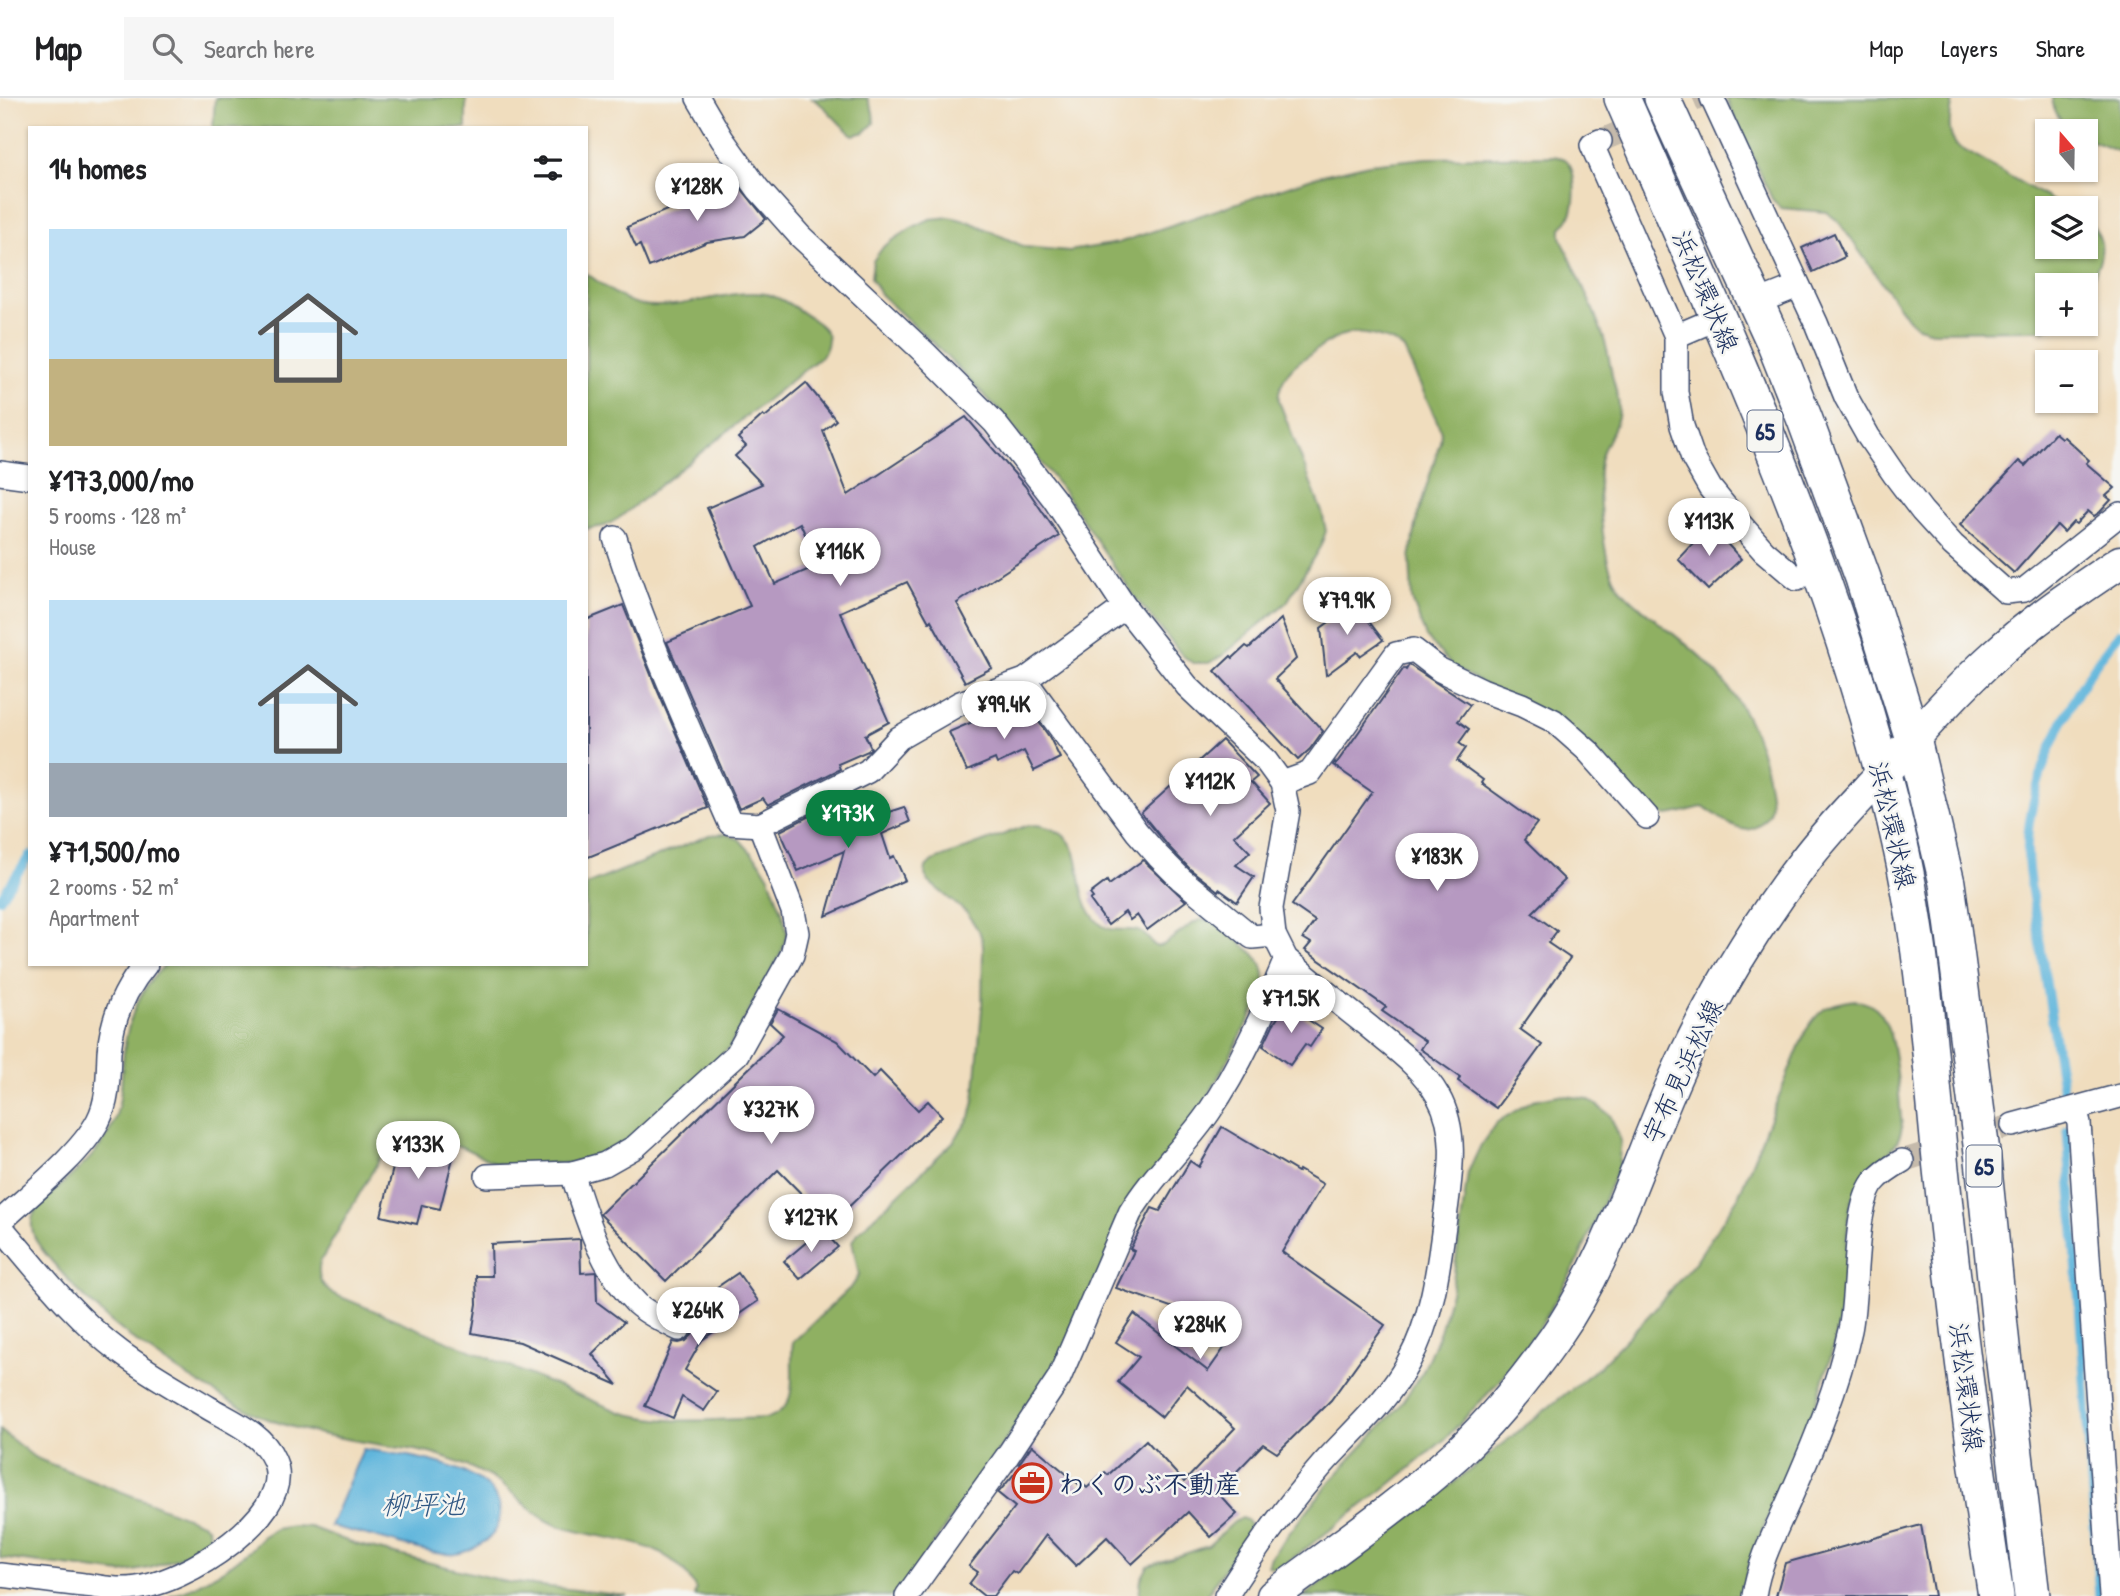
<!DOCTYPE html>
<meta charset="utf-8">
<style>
:root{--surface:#fff;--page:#f6f6f6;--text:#202124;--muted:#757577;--line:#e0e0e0;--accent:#0b8043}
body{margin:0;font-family:"Patrick Hand","Klee One",sans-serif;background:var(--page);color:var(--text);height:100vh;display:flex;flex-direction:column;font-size:26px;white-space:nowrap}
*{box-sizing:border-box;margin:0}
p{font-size:23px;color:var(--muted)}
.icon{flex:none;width:38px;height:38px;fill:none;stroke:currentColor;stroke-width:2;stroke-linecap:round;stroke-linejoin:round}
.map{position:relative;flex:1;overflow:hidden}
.drawer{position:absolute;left:28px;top:28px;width:560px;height:840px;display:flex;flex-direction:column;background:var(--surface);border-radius:0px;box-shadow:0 2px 5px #0004}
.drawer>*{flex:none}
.needle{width:46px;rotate:340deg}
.fabs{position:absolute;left:2035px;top:21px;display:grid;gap:14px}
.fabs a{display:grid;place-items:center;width:63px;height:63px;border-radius:0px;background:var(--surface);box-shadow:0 2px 5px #0004;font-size:35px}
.price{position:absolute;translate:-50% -60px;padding:0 16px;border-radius:24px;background:#fff;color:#222;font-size:23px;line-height:46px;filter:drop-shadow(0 2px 4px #0008)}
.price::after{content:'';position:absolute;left:50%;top:42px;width:21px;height:16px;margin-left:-10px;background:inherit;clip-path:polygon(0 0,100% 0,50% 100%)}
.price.selected{background:var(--accent);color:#fff}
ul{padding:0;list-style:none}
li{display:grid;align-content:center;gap:14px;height:371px;padding:0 21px}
li span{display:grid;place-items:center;height:217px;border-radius:0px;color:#555}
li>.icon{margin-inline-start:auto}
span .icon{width:126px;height:126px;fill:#fffc;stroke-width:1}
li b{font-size:30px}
h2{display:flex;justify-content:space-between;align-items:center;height:84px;padding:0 21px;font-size:30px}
header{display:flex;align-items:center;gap:42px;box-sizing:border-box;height:98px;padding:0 35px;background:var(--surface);border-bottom:2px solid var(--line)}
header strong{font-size:33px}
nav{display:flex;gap:38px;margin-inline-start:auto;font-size:24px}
.search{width:490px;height:63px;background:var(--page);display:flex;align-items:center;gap:18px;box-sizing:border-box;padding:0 24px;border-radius:0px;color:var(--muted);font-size:26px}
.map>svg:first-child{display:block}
</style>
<header>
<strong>Map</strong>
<div class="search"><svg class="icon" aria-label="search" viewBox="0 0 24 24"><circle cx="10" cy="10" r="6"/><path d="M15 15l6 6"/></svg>Search here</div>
<nav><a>Map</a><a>Layers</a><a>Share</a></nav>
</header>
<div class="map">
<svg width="2120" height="1498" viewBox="0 0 2120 1498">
<rect width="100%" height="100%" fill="#f6f6f2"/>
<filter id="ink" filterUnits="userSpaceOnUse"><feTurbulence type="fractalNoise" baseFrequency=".0143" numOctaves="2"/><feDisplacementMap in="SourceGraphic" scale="14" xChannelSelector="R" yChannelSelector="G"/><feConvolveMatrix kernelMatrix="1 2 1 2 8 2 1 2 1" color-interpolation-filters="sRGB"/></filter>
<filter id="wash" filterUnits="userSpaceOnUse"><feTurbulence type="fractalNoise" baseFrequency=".00686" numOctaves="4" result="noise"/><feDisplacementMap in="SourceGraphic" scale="28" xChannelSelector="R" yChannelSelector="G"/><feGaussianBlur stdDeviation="1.57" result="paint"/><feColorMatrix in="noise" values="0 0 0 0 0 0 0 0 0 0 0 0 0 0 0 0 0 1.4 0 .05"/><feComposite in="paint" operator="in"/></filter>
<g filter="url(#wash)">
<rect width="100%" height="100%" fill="#f0ddbe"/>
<g fill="#8fb062" stroke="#557060" stroke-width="2">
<path d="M215,0H466V30H213Z"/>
<path d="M812,0H867L873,14L874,25L865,34L853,37C837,26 830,11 812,0Z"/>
<path d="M1726,0H1953C1951,17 1945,34 1957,48L2065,110H2048V149H2086V122C2113,144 2099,167 2086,193V187H2048V226H2060L2042,232L1932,233L1918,229L1908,221L1838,123L1826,114L1780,110L1772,101Z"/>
<path d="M2052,0H2120V54L2086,41V33C2082,33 2078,34 2074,33C2062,30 2053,11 2052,0Z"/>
<path d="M1553,58C1557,59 1561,59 1565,61C1577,69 1576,104 1571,116C1569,122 1565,126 1561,130V139C1574,171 1594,209 1604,241C1608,253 1610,266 1612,277C1615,288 1618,298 1619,309C1619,332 1604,342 1600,363C1596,384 1603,458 1613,478C1621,496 1642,510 1657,523C1673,536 1691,549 1706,564C1738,595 1762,640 1768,684C1771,703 1775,714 1759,727C1741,742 1719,717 1704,709C1682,712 1669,723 1649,712L1592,649L1452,568L1426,539L1412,502L1410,460L1418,417L1440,344L1441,334L1438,325L1404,252C1394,240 1358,232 1343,237C1334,240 1300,262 1293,269C1285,277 1277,292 1279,303L1322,414L1326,433L1321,447L1287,504L1222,558L1209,565H1193L1182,557L1136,501L1064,394L1003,316L934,246L880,196L871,180L873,163L883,149L911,130L930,121L950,119L970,124L1025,149L1069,153L1118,145L1318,78L1369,66L1426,60Z"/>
<path d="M586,175C603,187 621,203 642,207C683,213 728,190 766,196C783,200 799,212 813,222C829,232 832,241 823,257L619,420L605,428L586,431Z"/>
<path d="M1036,727C1099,736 1064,791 1099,825C1112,837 1127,828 1141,834C1148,838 1150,845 1157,849L1163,847L1192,826L1200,822H1210L1217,825L1254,856L1261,865L1265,879V890L1256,910L1201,1011L1052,1276L897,1498H694L696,1492C672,1438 607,1445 559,1428C535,1419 521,1401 501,1386C483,1373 458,1364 436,1357C421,1352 404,1351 388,1348C347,1341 304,1335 265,1320C243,1311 222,1299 202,1287C148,1255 102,1222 61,1174C49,1159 26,1140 33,1118C37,1107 49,1098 58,1090C78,1072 101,1053 112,1028C123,1004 121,978 124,953C128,919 141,889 166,866H586V787L710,737L725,736L739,741L760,764L769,779L783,816L787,835L782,853L729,950L629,1041L601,1056L571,1065L509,1067L495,1065L462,1049L406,1036L395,1040L387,1048L320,1164C317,1178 320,1185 331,1195L620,1314C668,1328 718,1321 767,1320C803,1308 788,1275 793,1244L853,1187L859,1177L852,1143L858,1135L954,1043L970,1019L974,1003L982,910L983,847L980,835L967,815L929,784L925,777L926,769L932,763L1026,728Z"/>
<path d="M1855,902C1862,904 1871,906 1876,910C1898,930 1898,998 1902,1029C1897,1059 1867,1067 1854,1096C1848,1110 1848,1128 1847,1143C1845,1175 1844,1207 1836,1238C1824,1288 1805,1337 1784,1384C1768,1421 1748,1458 1741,1498H1304L1412,1418L1598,1270L1650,1216L1696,1163L1738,1099L1805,934C1820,910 1827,906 1855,902Z"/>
<path d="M1558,997L1588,1001L1610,1017L1621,1043L1618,1070L1577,1165L1540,1229L1496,1287L1445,1341L1388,1388L1284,1467L1275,1471L1268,1468L1271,1459L1297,1425L1335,1378L1399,1309L1423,1273L1440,1233L1452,1191L1468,1074L1481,1047L1496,1025L1533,1002Z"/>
<path d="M0,1332L34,1359L48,1365L202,1425L208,1430L209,1439L204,1446L178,1460L150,1470L122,1475L0,1460Z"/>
<path d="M1241,1420L1247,1422L1250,1428L1248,1435L1206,1498H1139L1141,1481L1148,1468L1208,1448L1234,1424Z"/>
<path d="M293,1428L310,1429L355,1446L507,1484L627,1498H169L191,1490L222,1473L250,1452L262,1439L275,1431Z"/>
</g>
<path fill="#60b6dc" stroke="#3e729d" stroke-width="2" d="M363,1351C400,1357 522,1368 496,1431C490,1443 469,1454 456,1456C439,1458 420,1451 403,1447C379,1440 355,1434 330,1428Z"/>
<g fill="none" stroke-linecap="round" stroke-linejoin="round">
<g stroke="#60b6dc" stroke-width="9">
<path d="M0,801L30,757"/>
<path d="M2063,995C2055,942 2047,889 2039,837C2034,804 2025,770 2028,736C2034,670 2076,585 2120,535"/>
<path d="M2067,1032L2099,1498"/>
</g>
</g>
<g id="blocks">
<g fill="#b699c1" fill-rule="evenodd">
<path d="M733,80L766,121L745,138L707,144L649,169L640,147L636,149L627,129L721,89Z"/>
<path d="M1834,135L1845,159L1813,174L1802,150Z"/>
<path d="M806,285L836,322L823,333L848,397L966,319L1025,388L1059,438L957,505L992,570L965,584L931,522L929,524L907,484L840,514L889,624L865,637L871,650L868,653L838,666L840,671L768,707L763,700L739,711L667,544L750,508L707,410L762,386L735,358L746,348L738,340L763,317L765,319ZM800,425L819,467L775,486L758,449Z"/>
<path d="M2055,335L2061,340L2064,339L2089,362L2086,365L2115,390L2106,398L2111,402L2100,414L2094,418L2088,413L2076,426L2073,424L2064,434L2057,427L2014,475L1960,427L2019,363L2025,368Z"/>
<path d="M1710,427L1741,461L1708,492L1678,461Z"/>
<path d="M1355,505L1383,542L1360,558L1357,554L1326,577L1321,530Z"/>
<path d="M623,507L656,589L708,710L586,760V522Z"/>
<path d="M1281,521L1296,561L1275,581L1323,633L1310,651L1298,662L1215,573L1231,558L1233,560L1246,548L1249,550Z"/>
<path d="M1409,567L1470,607L1458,623L1469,631L1459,645L1466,650L1457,663L1483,682L1481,685L1537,725L1524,742L1565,782L1532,815L1557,833L1548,845L1570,860L1520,931L1542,947L1496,1010L1458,983L1460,979L1420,951L1425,943L1382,913L1386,909L1305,852L1311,845L1303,840L1315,823L1292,807L1372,694L1333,667L1335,664L1336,666L1404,570L1406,572Z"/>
<path d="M1000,612L1007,626L1032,614L1050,640L1060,660L1034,673L1024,653L997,666L995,661L967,673L949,634Z"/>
<path d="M1222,642L1257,679L1251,684L1270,705L1234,738L1250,754L1236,767L1254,779L1237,804L1219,791L1218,793L1190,771L1168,748L1141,715Z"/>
<path d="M849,698L858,724L904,709L910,724L882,736L890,760L894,758L905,782L826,818L844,753L798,773L780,733Z"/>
<path d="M1143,762L1186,803L1147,832L1137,817L1130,822L1125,814L1108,827L1090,802L1093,800L1090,796L1107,783L1109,787Z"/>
<path d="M1286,907L1322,931L1310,949L1305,946L1290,967L1263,948L1273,927Z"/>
<path d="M778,911L837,943L873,980L880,973L918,1012L928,1003L942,1018L831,1126L778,1072L666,1183L600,1116L783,937L770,925Z"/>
<path d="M1222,1029L1298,1074L1299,1072L1323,1086L1282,1154L1385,1227L1331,1302L1277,1355L1263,1346L1217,1394L1237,1416L1211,1439L1188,1414L1132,1466L1107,1439L1076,1468L1046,1437L1017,1476L1012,1473L993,1498H984L969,1486L978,1474L969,1468L1015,1409L998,1395L1021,1368L1019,1366L1032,1347L1082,1389L1084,1387L1087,1390L1105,1374L1108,1377L1146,1342L1184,1384L1235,1330L1187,1287L1162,1319L1118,1284L1139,1259L1116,1244L1134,1216L1208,1273L1237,1232L1116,1190L1134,1153L1130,1151L1152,1110L1160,1113L1190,1063L1199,1069Z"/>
<path d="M409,1041L455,1052L440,1111L422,1107L417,1126L381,1118L394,1066L402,1068Z"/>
<path d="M822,1131L838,1149L800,1181L784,1163Z"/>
<path d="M580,1141L581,1175L596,1174L597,1204L624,1224L592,1256L618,1287L520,1244L472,1235L477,1206L476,1178H492L491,1146Z"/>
<path d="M738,1175L758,1203L702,1242L685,1272L717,1294L704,1313L682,1299L673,1320L645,1308L673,1244L679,1245L686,1243L692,1237L693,1231L691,1224L684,1218L688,1209Z"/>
<path d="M1921,1427L1934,1498H1776L1785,1465Z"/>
</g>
</g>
</g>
<g filter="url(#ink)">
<use href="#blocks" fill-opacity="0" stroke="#3b496c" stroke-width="2"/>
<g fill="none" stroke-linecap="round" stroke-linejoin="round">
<g stroke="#c5baab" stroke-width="23" stroke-dasharray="23 11" stroke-linecap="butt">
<path d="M1600,43L1699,0"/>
<path d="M1902,1063L2013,1027"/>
</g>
<g stroke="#3b496c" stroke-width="26">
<g id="minor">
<path d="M698,0L722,41L758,91L800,138L925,255L994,324L1054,401L1125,509L1187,588L1266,663L1282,685L1288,713L1271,810L1274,837L1286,861C1313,884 1340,906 1368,928C1394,950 1421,968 1438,998C1458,1033 1451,1075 1446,1112C1439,1165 1434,1218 1408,1265C1387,1304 1353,1333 1323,1366C1287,1407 1255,1452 1226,1498"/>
<path d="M1712,0L1816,225L1846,299L1868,338L1894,376L1922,413L1953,447L2006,494L2024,492L2120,416"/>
<path d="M1600,43L1592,47L1676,238V294L1682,328L1693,360L1710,390L1732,417L1764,453L1797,481"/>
<path d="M1755,205L1798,188"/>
<path d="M1676,238L1718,220"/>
<path d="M0,375L30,379"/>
<path d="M615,440C646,538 689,631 730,725L760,727"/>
<path d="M1025,582L1137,734L1158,758L1181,781L1252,839L1274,837"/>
<path d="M1282,685L1310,675L1396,556L1414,552L1440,572L1482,592L1522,607L1554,623L1588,653L1647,719"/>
<path d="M2075,1011L2079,1025L2111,1498"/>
<path d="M2013,1027L2120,998"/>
<path d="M572,1075C587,1122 601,1170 637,1206C648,1216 665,1224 679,1231"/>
<path d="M487,1078L572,1075L605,1066L635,1049L737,956L792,857L797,835L793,813L760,727L868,673L899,640L960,605L1025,582L1125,509"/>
<path d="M0,1124C29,1097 80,1057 98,1023C109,1002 108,977 109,954C112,920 124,892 146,866"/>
<path d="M0,1128C37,1171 73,1219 120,1254C148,1275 179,1292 209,1310C233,1324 263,1336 274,1362C288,1394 254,1427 231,1445C203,1467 158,1492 121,1491C109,1491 96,1488 84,1487C56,1484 28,1480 0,1477"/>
<path d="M907,1498L1006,1360L1059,1280L1130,1115C1152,1078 1185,1049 1209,1014C1241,968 1264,913 1286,861"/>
<path d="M1754,1498C1759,1463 1777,1430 1791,1398C1814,1346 1838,1288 1850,1232C1858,1195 1853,1113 1873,1085C1881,1075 1891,1069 1902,1063"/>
</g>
</g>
<g stroke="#3b496c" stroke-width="35">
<path id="secondary" d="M1273,1498C1335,1452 1399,1408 1457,1356C1493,1322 1525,1282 1554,1241C1614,1155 1641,1050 1686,956C1719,888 1758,824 1804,764C1827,733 1855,705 1881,677C1918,636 1953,595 1994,558C2033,522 2077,493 2120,464"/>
</g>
<g stroke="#3b496c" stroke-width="38">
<g id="primary">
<path d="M1622,0C1728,243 1842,485 1900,746C1924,853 1930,963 1941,1071C1956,1214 1974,1357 1996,1498"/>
<path d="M1662,0L1774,244L1805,322L1863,480L1913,641L1947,785L1954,837L1983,1062L2002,1248L2032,1498"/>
</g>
</g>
<use href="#minor" stroke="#fff" stroke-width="23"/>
<use href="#secondary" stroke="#fff" stroke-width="32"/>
<use href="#primary" stroke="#fff" stroke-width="35"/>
</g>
</g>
<defs>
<g id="office-ring" transform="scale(2.0125)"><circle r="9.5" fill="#f6f6f2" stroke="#c8321e" stroke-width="1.5"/><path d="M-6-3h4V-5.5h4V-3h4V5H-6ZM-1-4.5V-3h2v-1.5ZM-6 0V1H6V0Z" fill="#c8321e"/></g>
</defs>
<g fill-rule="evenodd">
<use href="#office-ring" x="1032" y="1385"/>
</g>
<g text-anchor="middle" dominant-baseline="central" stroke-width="5" stroke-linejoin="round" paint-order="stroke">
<g fill="#f6f6f2" stroke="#5d6b8a" stroke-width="2">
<rect x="1747.5" y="312.5" width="35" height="41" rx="5"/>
<rect x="1966.5" y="1047.5" width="35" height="41" rx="5"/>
</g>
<g font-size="24" font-weight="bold" fill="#1b2f5e">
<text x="1765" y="333">65</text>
<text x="1984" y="1068">65</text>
</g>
<g font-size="26" fill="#1b2f5e" stroke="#f6f6f2">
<text transform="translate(1706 193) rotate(67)">浜松環状線</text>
<text transform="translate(1893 727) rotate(77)">浜松環状線</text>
<text transform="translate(1682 973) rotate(-65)">宇布見浜松線</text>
<text transform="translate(1967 1289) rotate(83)">浜松環状線</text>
</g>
<g font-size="26" font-weight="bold" fill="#1b2f5e" stroke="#f6f6f2" text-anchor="start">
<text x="1059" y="1385">わくのぶ不動産</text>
</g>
<g font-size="28" font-style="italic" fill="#305884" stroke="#f6f6f2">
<text x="423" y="1406">柳坪池</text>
</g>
</g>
</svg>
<div class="fabs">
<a><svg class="needle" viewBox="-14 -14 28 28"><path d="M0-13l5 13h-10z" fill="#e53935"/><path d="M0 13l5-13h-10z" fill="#757577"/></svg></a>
<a><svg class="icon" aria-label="layers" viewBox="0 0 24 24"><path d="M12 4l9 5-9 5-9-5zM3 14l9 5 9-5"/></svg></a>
<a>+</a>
<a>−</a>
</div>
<b class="price" style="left:697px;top:125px">¥128K</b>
<b class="price" style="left:1709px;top:460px">¥113K</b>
<b class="price" style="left:840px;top:490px">¥116K</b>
<b class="price" style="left:1347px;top:539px">¥79.9K</b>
<b class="price" style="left:1004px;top:643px">¥99.4K</b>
<b class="price" style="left:1210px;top:720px">¥112K</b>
<b class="price selected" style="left:848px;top:752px">¥173K</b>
<b class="price" style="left:1437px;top:795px">¥183K</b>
<b class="price" style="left:1291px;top:937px">¥71.5K</b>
<b class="price" style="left:771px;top:1048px">¥327K</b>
<b class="price" style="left:418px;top:1083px">¥133K</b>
<b class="price" style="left:811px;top:1156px">¥127K</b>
<b class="price" style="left:698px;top:1249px">¥264K</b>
<b class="price" style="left:1200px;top:1263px">¥284K</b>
<section class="drawer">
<h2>14 homes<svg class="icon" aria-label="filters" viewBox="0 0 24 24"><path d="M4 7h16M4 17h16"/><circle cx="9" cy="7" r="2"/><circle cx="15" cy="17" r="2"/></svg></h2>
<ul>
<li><span style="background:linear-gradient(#bfe0f5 60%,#c2b280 0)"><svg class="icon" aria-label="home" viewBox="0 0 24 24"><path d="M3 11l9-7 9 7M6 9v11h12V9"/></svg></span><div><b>¥173,000/mo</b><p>5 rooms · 128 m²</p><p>House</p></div></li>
<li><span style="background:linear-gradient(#bfe0f5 75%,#9aa5b1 0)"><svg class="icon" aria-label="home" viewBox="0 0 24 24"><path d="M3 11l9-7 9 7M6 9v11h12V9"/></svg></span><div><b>¥71,500/mo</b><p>2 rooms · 52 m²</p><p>Apartment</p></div></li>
</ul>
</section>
</div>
